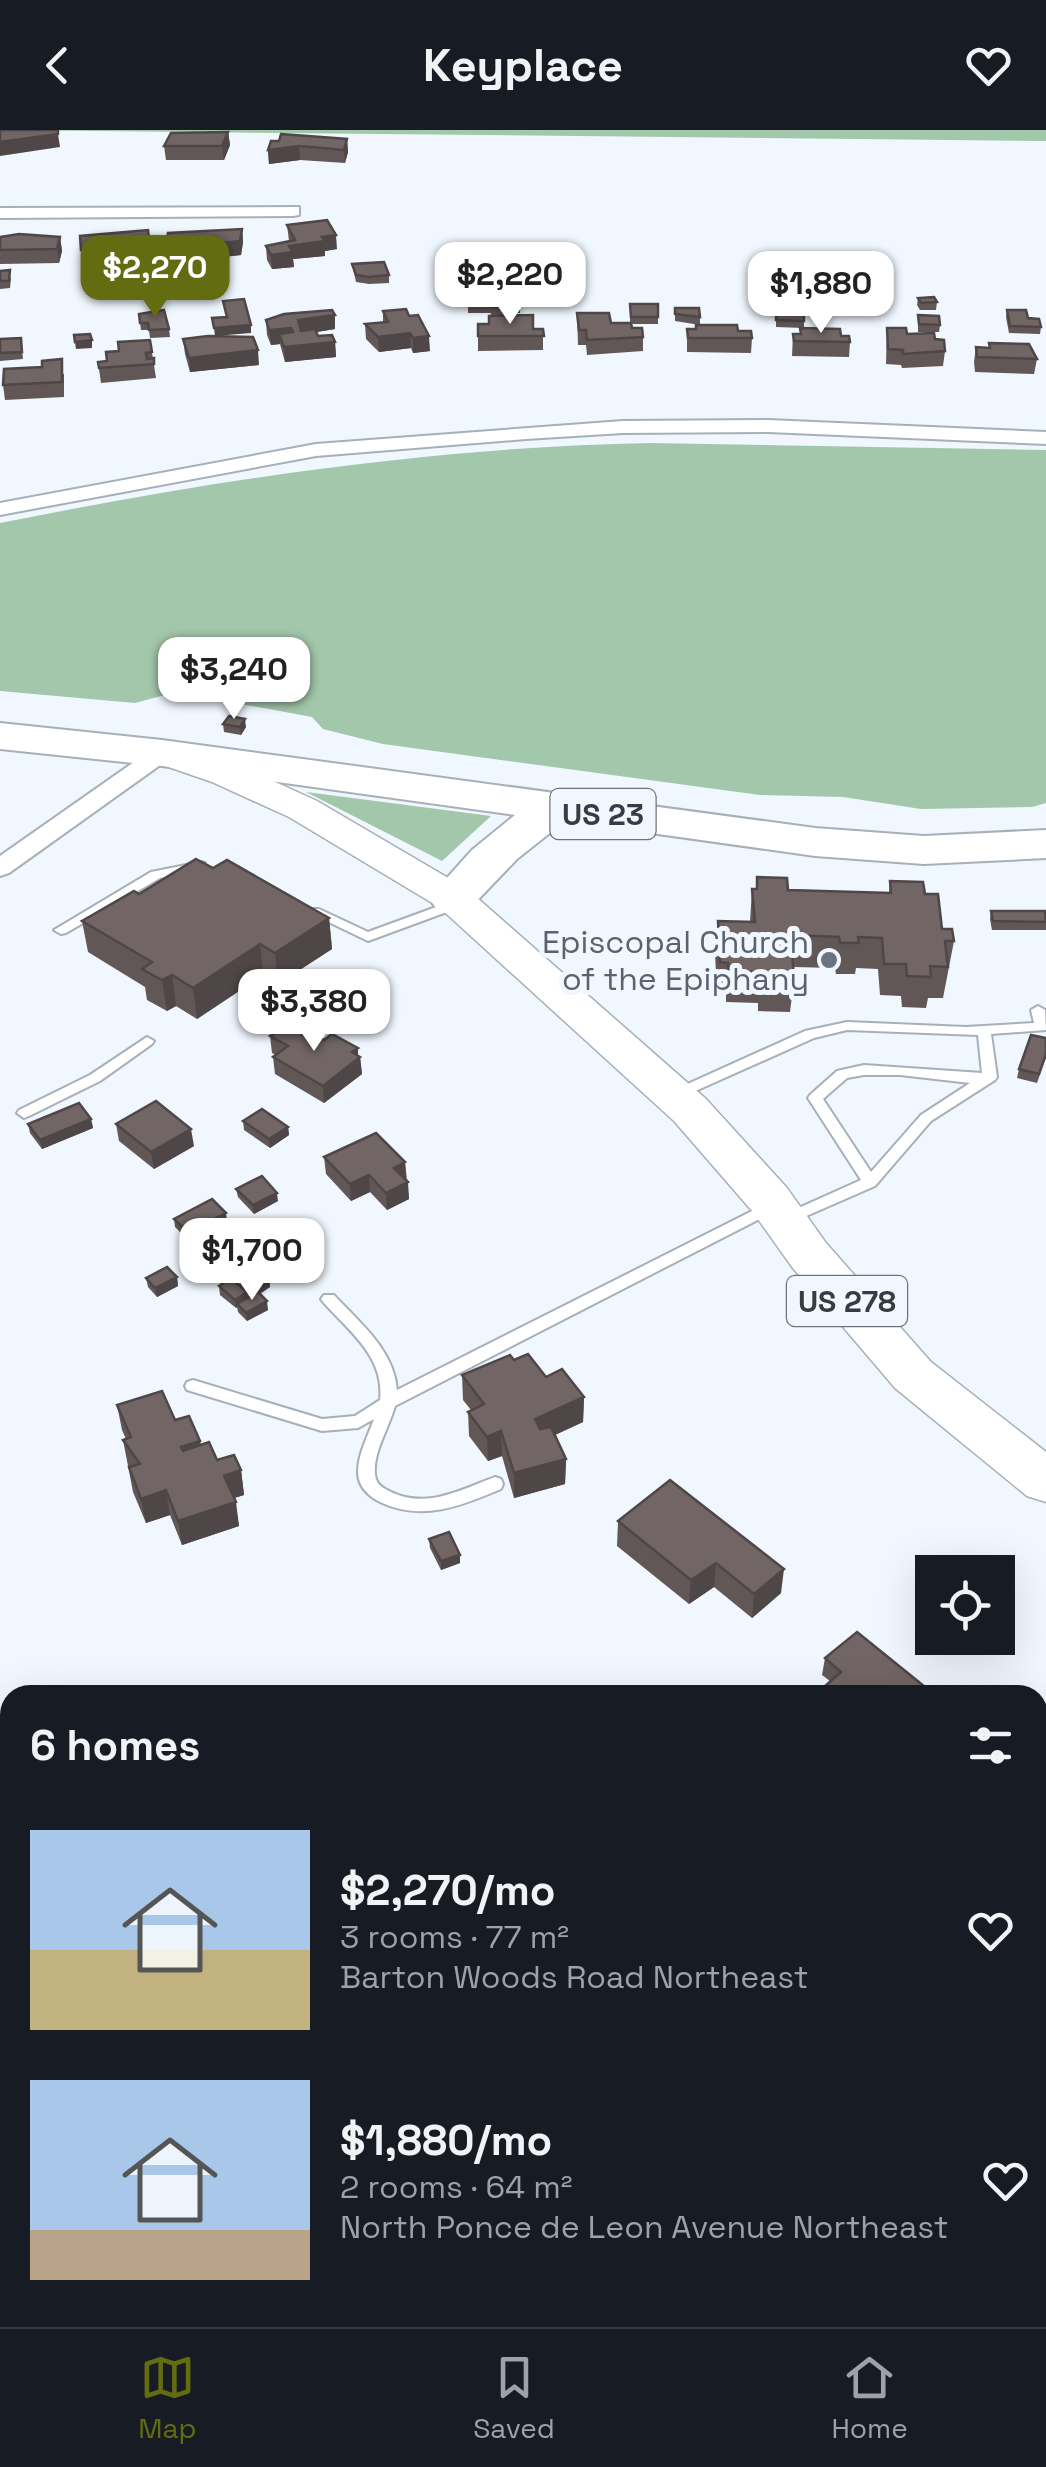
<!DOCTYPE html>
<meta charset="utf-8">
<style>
:root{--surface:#171b24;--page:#20242c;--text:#f1f3f6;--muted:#9ea1a6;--line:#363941;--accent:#646c11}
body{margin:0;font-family:"Space Grotesk",sans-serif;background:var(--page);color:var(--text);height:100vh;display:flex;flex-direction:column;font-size:38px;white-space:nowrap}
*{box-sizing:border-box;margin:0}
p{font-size:32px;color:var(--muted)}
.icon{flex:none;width:55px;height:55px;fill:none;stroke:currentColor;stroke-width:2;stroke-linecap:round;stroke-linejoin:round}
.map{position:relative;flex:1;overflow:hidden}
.side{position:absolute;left:0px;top:1555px;width:1048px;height:642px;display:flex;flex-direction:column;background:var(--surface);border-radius:30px 30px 0 0;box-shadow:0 10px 40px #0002}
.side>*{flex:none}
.tools{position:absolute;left:915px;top:1425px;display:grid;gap:20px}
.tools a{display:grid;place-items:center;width:100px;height:100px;border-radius:0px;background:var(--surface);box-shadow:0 10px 40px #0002;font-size:50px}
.price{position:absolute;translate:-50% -85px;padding:0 22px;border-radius:20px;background:#fff;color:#222;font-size:32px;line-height:65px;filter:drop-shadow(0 2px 5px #0008)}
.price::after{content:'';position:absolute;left:50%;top:60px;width:30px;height:22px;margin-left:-15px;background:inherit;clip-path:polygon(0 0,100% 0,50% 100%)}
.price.active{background:var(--accent);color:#fff}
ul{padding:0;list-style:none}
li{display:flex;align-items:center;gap:30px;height:250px;padding:0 30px}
li span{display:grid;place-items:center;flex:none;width:280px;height:200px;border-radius:0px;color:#555}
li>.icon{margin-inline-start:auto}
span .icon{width:120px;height:120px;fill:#fffc;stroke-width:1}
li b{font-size:42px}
h2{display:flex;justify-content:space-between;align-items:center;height:120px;padding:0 30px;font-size:42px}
header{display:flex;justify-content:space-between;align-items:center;height:130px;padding:0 30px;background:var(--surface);font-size:45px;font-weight:800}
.dock{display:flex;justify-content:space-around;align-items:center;height:140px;border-top:2px solid var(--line);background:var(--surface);font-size:28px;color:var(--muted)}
.dock a{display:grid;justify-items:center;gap:5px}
.dock .active{color:var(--accent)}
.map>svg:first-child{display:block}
</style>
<header><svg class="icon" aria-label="back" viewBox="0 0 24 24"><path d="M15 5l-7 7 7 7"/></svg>Keyplace<svg class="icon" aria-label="heart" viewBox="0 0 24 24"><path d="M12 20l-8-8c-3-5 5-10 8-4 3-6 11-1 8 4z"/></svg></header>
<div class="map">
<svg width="1046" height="2197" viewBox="0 0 1046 2197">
<rect width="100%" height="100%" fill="#f0f7fe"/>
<g fill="#a3c7ab">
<path d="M0,0H1046V11Z"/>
<path d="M651,313L1046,320V673L1032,677L921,679L843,667L760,665L383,614L323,599L312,587L176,562L135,573L0,561V393C215,350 432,317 651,313Z"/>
<path d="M306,662L491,686L442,731Z"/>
</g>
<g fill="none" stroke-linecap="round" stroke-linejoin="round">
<g stroke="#a7afb8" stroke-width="4">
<g id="lane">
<path d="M201,732L205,733V739L160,748L66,803L61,804L54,800L151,742Z"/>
<path d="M458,769L464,773L463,776L368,811L308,782L309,779H319L368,802Z"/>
<path d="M1038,876L1045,880L1046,900L991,904L997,947L995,950L931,991L875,1056L788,1094L783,1093L781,1089L783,1085L861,1050L808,968L810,965L837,941L864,935L982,943L978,905L847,900L814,908L682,967L677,969L670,964L672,961L805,901L847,892L966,897L1034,893L1031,880ZM864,945H900L970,953L921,985L871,1042L823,969L847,948Z"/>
<path d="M147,907L154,911L152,914L100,951L29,986L24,988L17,983L19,980L90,945Z"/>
<path d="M770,1072L777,1077L775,1081L395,1276C389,1298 373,1322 375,1344C376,1354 381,1357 389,1361C426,1380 460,1360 495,1347L501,1349L503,1354L501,1359C461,1376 422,1392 380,1372C368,1366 358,1356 358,1342C358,1324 368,1306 374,1289L358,1298L322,1301L187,1260L185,1256L187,1252L193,1250L322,1289L355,1286L380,1270C385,1227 349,1201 324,1173L321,1169L324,1165H334C360,1193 394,1220 397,1260Z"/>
</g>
</g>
<g stroke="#a7afb8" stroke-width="4">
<g id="street">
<path d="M299,77V85L293,86L0,88V78Z"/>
<path d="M768,290L1046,302V314L768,302L623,303L526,309L316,326L0,385V373L316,314L623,291Z"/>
<path d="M162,616L174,623L170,628L9,743L0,746V726L154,618Z"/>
<path d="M0,2032L10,2036V2083L0,2079Z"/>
<path d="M175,2188H230L234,2197H179Z"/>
</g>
</g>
<g stroke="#a7afb8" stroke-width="3">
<path id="primary" d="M170,614L240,636L317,671L467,759L706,969L787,1058L826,1113L931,1232L1046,1322V1372L1027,1366L895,1258L792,1137L753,1082L674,991L439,777L289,687L212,652L157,633L151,625L157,617Z"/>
</g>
<g stroke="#a7afb8" stroke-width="4">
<path id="highway" d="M0,593L162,610L815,698L924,706L1046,700V728L924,734L815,726L565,691L517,729L470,778L453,782L436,778L429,768L472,720L515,685L162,636L0,619Z"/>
</g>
<use href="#lane" fill="#fff" fill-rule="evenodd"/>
<use href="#street" fill="#fff" fill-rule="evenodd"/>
<use href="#primary" fill="#fff" fill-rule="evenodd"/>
<use href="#highway" fill="#fff" fill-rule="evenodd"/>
</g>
<g fill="#615757">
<path d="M228,2L230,15L224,30H166L164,16Z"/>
<path d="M347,9L348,22L345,33L300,30L269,34L268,20Z"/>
<path d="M287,95L337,119L325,121V126L293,129L294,137L272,139L267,130L266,116L289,111Z"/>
<path d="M242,99L243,112L241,125L194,130L168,128L166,114Z"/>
<path d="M148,100L151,130L115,132L117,146L92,147L91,133L83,134L80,106Z"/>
<path d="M0,107H60L62,121L59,133L0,134Z"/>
<path d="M352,134L389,145V153L369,154L356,152Z"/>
<path d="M0,141L11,148L10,158L0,159Z"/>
<path d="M468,159H520V183H511V186L533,199H543V220L478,221V194H489L491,183H468Z"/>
<path d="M918,168L937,172L936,180H920L917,175Z"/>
<path d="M630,174H658V194H631L632,198L643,207V221L587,225L586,215H578L577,183L611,193H630Z"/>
<path d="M776,176L804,191V198L776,197Z"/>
<path d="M675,178L700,187V195L675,191Z"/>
<path d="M1007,180L1028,188L1041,197L1040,204L1009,203L1006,187Z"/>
<path d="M383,181L430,221L413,223L411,218L379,222L366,209L365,194L383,192Z"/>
<path d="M139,184L169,199L170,207L150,208L149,200H141Z"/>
<path d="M335,185V199L316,202L318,206L335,212L336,227L285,232L280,214L271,215L267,205L266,190Z"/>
<path d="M918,185L940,195L939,202H918Z"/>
<path d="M696,195L738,201L752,208L751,223L687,222V199H695Z"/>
<path d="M800,198L841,206L850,212L849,227L792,226L793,204H800Z"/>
<path d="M887,198L907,204L935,209L945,221L943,236L902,238L901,235L886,234Z"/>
<path d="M21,208L23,229L0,231V209Z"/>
<path d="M183,209L259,235L190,242L185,224Z"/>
<path d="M150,210L156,248L101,253L98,232L107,231L119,221Z"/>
<path d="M989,213L1037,229L1034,244L975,242L974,232L976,217L989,218Z"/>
<path d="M42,237L64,244V267L5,270L3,255Z"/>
<path d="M223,594L246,597L241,605L224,602Z"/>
<path d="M213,738L329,788L332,819L278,854L263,845L197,889L176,876L167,881L147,870L145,857L88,822L82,791L139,764Z"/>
<path d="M757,747L788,760L889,763L890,751L925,764L942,799L954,811L943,868H928L926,878L902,877L901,866L880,865L878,839L856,838L855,844H836L835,838L793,837L794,850L790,882L758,881V873L726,872V864H717L715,823L718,791L750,792L752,759H756Z"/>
<path d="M991,781L1046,792V800H992L990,789Z"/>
<path d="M270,906L324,910L358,918V926L360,927L362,944L324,973L275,944L273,927L276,925L272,923Z"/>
<path d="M1046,908V927L1037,953L1017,948L1019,939Z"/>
<path d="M91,989L93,998L42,1019L30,1003L28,994Z"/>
<path d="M243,991L288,997L289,1005L270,1018L244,1000Z"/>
<path d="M116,994L194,1016L154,1039L119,1011Z"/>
<path d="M324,1027L405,1032L409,1069L387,1080L370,1062L351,1071L326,1044Z"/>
<path d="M236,1059L278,1071L254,1084L238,1067Z"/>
<path d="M174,1089L227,1091L189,1111L175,1097Z"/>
<path d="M177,1147L178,1156L157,1167L148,1157L146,1148Z"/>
<path d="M239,1147L269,1148L270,1157L260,1164L268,1180L247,1191L238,1182L237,1177L236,1178L220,1165L219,1156H240Z"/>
<path d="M514,1230L584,1267L583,1292L555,1305L566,1329L565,1354L514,1368L502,1326L488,1331L469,1306L468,1282L471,1280L463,1270L462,1245Z"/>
<path d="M117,1275L175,1290L200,1311L201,1315L217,1330L241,1340L244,1365L234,1368L239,1396L182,1415L170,1385L146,1393L133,1362L123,1310L126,1309L122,1300Z"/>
<path d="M670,1350L781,1463L752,1488L714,1457L689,1474L617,1416L618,1391Z"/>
<path d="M429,1409L460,1425V1433L441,1440L430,1418Z"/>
<path d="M825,1528L935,1565H823L824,1557L830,1551L822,1545Z"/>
<path d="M10,1690V1851L0,1834V1696Z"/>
<path d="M1046,1743V1831L1038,1823V1751Z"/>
<path d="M633,2188H694L654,2197H638Z"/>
</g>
<g fill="#4f4747">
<path d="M228,2L230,15L224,30L222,16Z"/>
<path d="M58,4L60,17L0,26V12Z"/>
<path d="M347,9L348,22L345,33L344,20Z"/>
<path d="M299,16L300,30L269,34L268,20Z"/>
<path d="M242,99L243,112L241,125L194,130L192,116Z"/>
<path d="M336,105L337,119L325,121V126L293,129L294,137L272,139L271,125L289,116L322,107Z"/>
<path d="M60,107L62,121L59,133L57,119Z"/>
<path d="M335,185V199L299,205L298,190Z"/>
<path d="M251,195V203L215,206L214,198Z"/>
<path d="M291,198L292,212L279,204L280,214L271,215L269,200Z"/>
<path d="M410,203L411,218L379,222L378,207Z"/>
<path d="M429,206L430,221L413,223V208Z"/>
<path d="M92,210V218L76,219L75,212Z"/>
<path d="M335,212L336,227L285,232L284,217Z"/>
<path d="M258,220L259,235L190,242L189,228Z"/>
<path d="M245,589L246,597L241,605L240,597Z"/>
<path d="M329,788L332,819L278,854L275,823Z"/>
<path d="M260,814L263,845L197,889L193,858Z"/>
<path d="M172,845L176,876L167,881L162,850Z"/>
<path d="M358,918V929L360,927L362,944L324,973L323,956L352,922Z"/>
<path d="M91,989L93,998L42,1019L40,1010Z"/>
<path d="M288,997L289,1005L270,1018L269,1009Z"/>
<path d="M191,999L194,1016L154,1039L151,1022Z"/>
<path d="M405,1032L406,1049L394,1038Z"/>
<path d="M369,1045L370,1062L351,1071L350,1054Z"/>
<path d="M408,1052L409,1069L387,1080L386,1063Z"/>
<path d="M277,1063L278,1071L254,1084L253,1075Z"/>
<path d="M226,1083L227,1091L189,1111L188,1102Z"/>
<path d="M177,1147L178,1156L157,1167L155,1158Z"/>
<path d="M269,1148L270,1157L254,1167L253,1159Z"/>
<path d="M247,1162L248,1171L237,1174V1177L236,1178L235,1170Z"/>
<path d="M267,1171L268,1180L247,1191L246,1183Z"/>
<path d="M584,1267L583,1292L535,1314V1289Z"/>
<path d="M501,1301L502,1326L488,1331L487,1307Z"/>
<path d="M200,1311L204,1335L185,1341L181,1317Z"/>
<path d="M566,1329L565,1354L514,1368V1343Z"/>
<path d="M241,1340L244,1365L228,1370L224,1346Z"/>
<path d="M166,1360L170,1385L146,1393L141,1369Z"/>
<path d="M236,1372L239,1396L182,1415L178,1391Z"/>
<path d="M460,1425V1433L441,1440V1431Z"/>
<path d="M716,1433L714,1457L689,1474L691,1450Z"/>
<path d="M784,1439L781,1463L752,1488L754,1464Z"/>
<path d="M10,1660V1687L0,1693V1665Z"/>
<path d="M640,2188H694L654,2197H639Z"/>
</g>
<g fill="#716565" stroke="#4f4747" stroke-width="2.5">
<path d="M0,0H58V4L0,12Z"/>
<path d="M228,2L222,16H164L171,3Z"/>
<path d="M281,4L347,9L344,20L299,16L268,20L271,11H279Z"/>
<path d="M327,90L336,105L322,107L325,111L289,116L293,122L271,125L266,116L295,110L287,95Z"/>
<path d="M242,99L240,111L192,116L166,114L168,103Z"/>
<path d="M148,100L150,116L114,118L115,132L91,133L90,119L81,120L80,106Z"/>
<path d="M19,104L60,107L57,119L0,120V107Z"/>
<path d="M384,132L389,145L369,147L356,145L352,134Z"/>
<path d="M10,140L9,151H0V141Z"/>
<path d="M468,159H520V168L511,169V177H491V169H468Z"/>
<path d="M934,167L937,172L921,173L918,168Z"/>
<path d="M244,169L251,195L214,198L212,188L227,187L223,171Z"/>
<path d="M630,174H658V187H631Z"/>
<path d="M776,176L804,177V191L776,190Z"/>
<path d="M675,178H699L700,187L675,184Z"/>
<path d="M406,179L409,186L418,185L429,206L413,208L410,203L378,207L365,194L388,192L383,181Z"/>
<path d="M164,180L169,199L149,200L148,193H140L139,184Z"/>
<path d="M332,180L335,185L298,190L301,201L315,199L318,206L332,205L335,212L284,217L279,204L293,202L291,198L269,200L266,190L284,184Z"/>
<path d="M1007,180H1026L1028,188L1039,189L1041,197L1010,196Z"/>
<path d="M577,183H609L611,193H631L632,198H642L643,207L587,210L586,200H579Z"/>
<path d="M533,185V199H543L544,206H478V194H489V186Z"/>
<path d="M918,185L939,186L940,195L919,194Z"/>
<path d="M696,195H737L738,201H751L752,208H688L687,199H696Z"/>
<path d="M800,198L840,199L841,206H849L850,212L794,211L793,204H801Z"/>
<path d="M887,198H906L907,204L934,203L935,209L944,210L945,221L903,224V220L888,219Z"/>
<path d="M90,204L92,210L75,212L74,205Z"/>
<path d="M208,206L253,207L258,220L189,228L183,209Z"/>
<path d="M21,208L22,222L0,223V209Z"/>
<path d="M150,210L152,222L146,223L147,229L154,228V234L99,238L98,232L107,231L106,222L119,221L118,212Z"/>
<path d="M989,213L1029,214L1037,229L977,227L976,217L990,218Z"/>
<path d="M62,229V252L3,255L4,239L42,237V231Z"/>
<path d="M229,586L245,589L240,597L223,594Z"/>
<path d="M196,729L213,738L227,730L329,788L275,823L260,814L193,858L172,845L162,850L142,839L152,832L82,791L134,761L139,764Z"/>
<path d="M757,747L787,748L788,760L891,763L890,751L923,752L925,764H938L942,799H952L954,811H945L948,837L930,836L931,847L907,846L906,834H884L882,808L858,807L859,813H840L839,807L791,805L794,850L761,849V842L729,841L728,833L720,832L718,791L755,792L752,759H757Z"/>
<path d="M991,781H1045L1046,792L993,791Z"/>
<path d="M293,893L324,910L332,904L358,918L352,922L360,927L323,956L273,927L288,916L270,906Z"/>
<path d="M1031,905L1046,908V924L1039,944L1019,939Z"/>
<path d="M156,971L191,999L151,1022L116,994Z"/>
<path d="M79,973L91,989L40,1010L28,994Z"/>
<path d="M262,979L288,997L269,1009L243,991Z"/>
<path d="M376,1003L405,1032L394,1038L408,1052L386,1063L369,1045L350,1054L324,1027Z"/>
<path d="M262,1046L277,1063L253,1075L236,1059Z"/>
<path d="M212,1069L226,1083L188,1102L174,1089Z"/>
<path d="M167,1137L177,1147L155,1158L146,1148Z"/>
<path d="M256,1137L269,1148L253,1159L239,1147Z"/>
<path d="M231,1148L247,1162L235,1170L219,1156Z"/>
<path d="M258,1162L267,1171L246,1183L237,1174Z"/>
<path d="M528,1224L546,1247L562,1239L584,1267L535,1289L540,1299L551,1297L566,1329L514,1343L501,1301L487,1307L468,1282L484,1274L462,1245L510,1225L514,1230Z"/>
<path d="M162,1261L175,1290L189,1286L200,1311L181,1317L183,1321L209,1312L217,1330L234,1325L241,1340L224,1346L236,1372L178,1391L166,1360L141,1369L129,1337L140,1334L123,1310L131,1307L117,1275Z"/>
<path d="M670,1350L784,1439L754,1464L716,1433L691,1450L618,1391Z"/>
<path d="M449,1402L460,1425L441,1431L429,1409Z"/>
<path d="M857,1502L935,1565H834L824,1557L841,1542L825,1528Z"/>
<path d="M0,1625L10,1640V1660L0,1665Z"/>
<path d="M10,1690V1840L0,1824V1696Z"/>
<path d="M1046,1743V1802L1038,1795V1751Z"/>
</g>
<circle fill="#6b7280" stroke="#f0f7fe" stroke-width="4" cx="829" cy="830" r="10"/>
<g text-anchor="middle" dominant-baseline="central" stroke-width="10" stroke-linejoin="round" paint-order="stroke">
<g fill="#f0f7fe" stroke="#6f7378" stroke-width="2.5">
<rect x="550.5" y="659" width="105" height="50" rx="8"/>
<rect x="787" y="1146" width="120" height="50" rx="8"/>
</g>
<g font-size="30" font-weight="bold" fill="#383b3f">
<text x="603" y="684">US 23</text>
<text x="847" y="1171">US 278</text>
</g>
<g font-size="32" fill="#5b616d" stroke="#f0f7fe" text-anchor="end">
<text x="809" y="812">Episcopal Church<tspan x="809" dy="37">of the Epiphany</tspan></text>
</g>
</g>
</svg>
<div class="tools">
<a><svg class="icon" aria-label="locate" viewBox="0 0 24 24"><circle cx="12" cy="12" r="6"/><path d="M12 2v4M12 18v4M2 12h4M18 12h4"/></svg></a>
</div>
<b class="price active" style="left:155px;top:190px">$2,270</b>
<b class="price" style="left:510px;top:197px">$2,220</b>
<b class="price" style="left:821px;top:206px">$1,880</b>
<b class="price" style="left:234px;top:592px">$3,240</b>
<b class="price" style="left:314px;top:924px">$3,380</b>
<b class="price" style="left:252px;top:1173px">$1,700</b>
<section class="side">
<h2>6 homes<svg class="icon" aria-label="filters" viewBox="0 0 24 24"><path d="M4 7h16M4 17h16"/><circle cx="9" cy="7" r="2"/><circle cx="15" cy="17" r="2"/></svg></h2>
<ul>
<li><span style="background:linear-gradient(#a9c7e8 60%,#c2b280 0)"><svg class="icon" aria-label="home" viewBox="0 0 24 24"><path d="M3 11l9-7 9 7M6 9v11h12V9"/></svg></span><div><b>$2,270/mo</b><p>3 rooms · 77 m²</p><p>Barton Woods Road Northeast</p></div><svg class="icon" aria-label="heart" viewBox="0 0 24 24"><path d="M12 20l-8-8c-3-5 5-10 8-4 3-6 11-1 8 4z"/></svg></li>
<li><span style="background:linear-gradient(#a9c7e8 75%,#b9a48a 0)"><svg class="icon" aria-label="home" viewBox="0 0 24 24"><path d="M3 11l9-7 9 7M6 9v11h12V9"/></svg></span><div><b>$1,880/mo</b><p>2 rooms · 64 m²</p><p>North Ponce de Leon Avenue Northeast</p></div><svg class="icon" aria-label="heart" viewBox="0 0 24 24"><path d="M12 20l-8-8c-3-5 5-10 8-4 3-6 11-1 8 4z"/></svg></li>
</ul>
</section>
</div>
<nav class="dock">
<a class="active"><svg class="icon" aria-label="map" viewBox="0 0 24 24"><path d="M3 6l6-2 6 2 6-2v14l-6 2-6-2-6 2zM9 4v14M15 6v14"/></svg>Map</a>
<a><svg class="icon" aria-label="saved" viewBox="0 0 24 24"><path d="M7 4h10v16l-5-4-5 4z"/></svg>Saved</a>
<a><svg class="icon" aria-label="home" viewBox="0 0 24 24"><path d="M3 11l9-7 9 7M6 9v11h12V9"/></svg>Home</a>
</nav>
